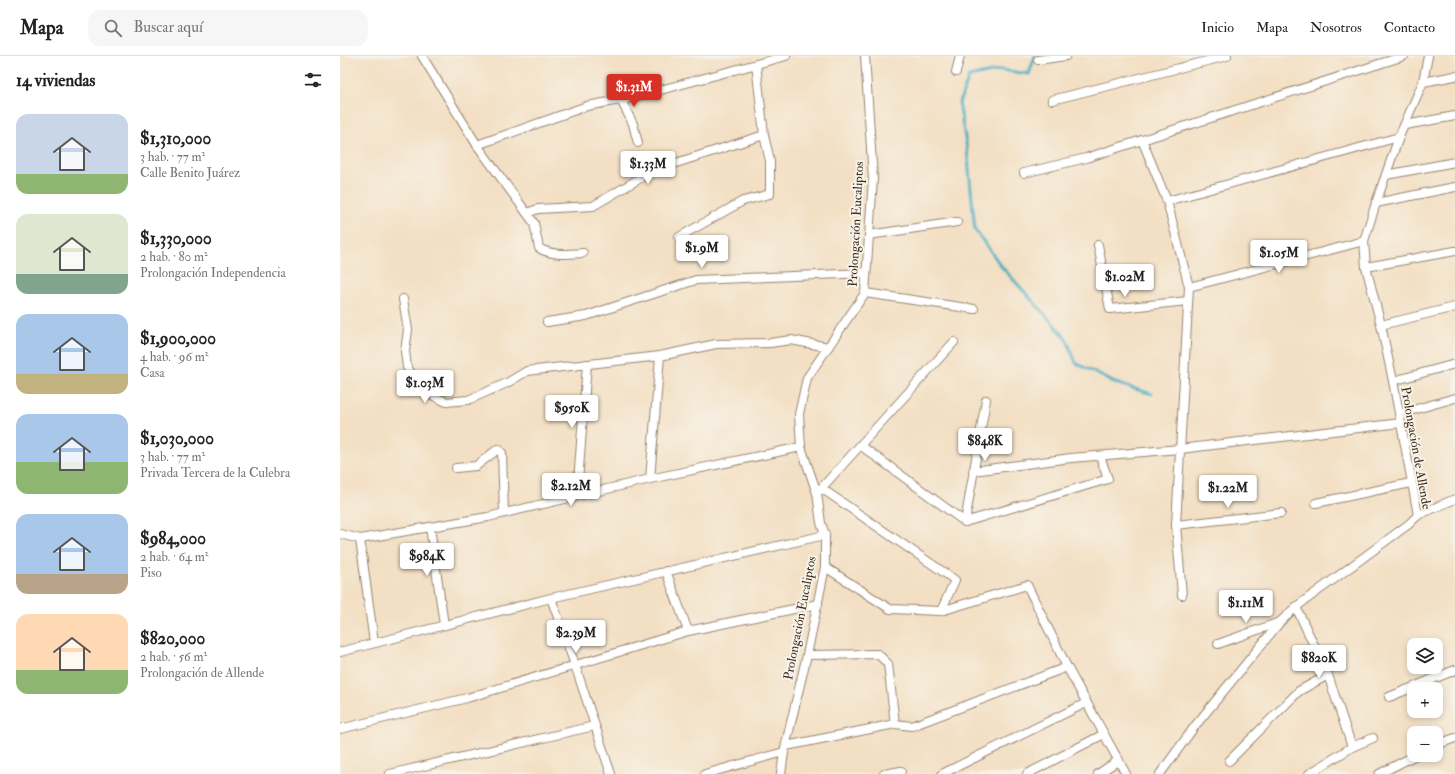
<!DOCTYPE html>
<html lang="es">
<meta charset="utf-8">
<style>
:root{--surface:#fff;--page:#f6f6f6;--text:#222;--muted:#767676;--line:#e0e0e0;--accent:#d93025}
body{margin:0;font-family:"IM FELL Double Pica",serif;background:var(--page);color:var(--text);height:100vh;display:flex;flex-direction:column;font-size:15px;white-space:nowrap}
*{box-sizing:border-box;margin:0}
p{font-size:13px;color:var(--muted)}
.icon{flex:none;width:22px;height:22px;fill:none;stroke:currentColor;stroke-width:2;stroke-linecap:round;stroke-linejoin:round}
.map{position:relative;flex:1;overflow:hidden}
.details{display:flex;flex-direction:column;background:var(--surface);width:340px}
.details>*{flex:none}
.controls{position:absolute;left:1067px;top:582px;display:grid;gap:8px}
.controls a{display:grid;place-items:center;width:36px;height:36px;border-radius:8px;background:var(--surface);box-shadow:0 2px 6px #0003;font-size:20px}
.price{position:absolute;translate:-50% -34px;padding:0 9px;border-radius:4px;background:#fff;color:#222;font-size:13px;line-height:26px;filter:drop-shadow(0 1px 2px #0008)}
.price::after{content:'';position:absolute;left:50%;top:24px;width:12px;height:9px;margin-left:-6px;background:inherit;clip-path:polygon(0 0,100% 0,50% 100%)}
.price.selected{background:var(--accent);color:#fff}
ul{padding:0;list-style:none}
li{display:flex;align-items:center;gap:12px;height:100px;padding:0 16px}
li span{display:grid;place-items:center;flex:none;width:112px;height:80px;border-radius:12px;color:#555}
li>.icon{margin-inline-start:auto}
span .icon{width:48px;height:48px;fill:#fffc;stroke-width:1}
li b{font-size:17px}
h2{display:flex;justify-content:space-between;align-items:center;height:48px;padding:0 16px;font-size:17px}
header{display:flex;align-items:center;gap:24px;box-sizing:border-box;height:56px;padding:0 20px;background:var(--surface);border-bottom:1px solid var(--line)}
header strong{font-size:19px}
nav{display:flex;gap:22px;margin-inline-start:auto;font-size:14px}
.search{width:280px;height:36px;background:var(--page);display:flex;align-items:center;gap:10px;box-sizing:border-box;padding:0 14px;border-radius:12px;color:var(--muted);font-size:15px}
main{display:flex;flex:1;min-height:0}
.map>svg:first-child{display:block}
</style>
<header>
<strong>Mapa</strong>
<div class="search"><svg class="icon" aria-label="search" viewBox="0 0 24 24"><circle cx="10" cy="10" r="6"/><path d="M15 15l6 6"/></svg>Buscar aquí</div>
<nav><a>Inicio</a><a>Mapa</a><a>Nosotros</a><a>Contacto</a></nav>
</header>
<main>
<section class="details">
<h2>14 viviendas<svg class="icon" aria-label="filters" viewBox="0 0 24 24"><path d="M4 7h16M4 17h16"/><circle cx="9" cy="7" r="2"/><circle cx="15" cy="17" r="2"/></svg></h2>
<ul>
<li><span style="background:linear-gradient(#c9d6e8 75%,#8fb573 0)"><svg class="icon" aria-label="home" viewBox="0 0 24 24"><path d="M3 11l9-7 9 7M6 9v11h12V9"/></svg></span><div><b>$1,310,000</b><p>3 hab. · 77 m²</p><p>Calle Benito Juárez</p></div></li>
<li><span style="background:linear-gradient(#dfe7d0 75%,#7fa58c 0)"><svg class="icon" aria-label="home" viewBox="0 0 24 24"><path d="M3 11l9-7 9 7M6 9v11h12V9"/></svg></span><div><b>$1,330,000</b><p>2 hab. · 80 m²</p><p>Prolongación Independencia</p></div></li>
<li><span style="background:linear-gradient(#a9c7e8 75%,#c2b280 0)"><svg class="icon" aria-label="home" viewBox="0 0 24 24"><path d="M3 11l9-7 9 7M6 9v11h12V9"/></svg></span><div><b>$1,900,000</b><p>4 hab. · 96 m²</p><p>Casa</p></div></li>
<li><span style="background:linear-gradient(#a9c7e8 60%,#8fb573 0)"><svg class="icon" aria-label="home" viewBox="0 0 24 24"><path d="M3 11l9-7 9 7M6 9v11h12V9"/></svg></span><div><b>$1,030,000</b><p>3 hab. · 77 m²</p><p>Privada Tercera de la Culebra</p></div></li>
<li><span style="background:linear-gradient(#a9c7e8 75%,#b9a48a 0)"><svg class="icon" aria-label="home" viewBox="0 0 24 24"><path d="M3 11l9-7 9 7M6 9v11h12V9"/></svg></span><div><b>$984,000</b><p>2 hab. · 64 m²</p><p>Piso</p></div></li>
<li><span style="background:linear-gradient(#ffd9b3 70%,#8fb573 0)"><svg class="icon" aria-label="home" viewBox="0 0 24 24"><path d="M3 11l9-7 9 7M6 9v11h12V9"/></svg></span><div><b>$820,000</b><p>2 hab. · 56 m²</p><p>Prolongación de Allende</p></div></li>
</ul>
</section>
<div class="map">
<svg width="1115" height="718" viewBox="0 0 1115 718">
<rect width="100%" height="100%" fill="#f7f3e8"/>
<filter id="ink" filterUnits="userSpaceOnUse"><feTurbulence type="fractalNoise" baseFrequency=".025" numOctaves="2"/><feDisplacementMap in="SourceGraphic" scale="8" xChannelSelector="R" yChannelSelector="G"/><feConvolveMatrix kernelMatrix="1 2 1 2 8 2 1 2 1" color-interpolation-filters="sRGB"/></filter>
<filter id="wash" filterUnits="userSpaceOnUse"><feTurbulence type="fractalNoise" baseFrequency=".012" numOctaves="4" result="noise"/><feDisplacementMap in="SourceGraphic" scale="16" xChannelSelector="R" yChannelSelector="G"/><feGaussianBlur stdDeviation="0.9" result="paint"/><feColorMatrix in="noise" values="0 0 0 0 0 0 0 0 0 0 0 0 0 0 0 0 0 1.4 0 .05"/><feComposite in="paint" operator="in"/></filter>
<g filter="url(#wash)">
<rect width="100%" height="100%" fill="#f3dfc3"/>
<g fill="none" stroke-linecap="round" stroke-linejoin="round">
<path stroke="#43adc2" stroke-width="3" d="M695,0L689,18L660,14L629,21L619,47L627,93L635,174L662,211L726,282L736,307L775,327L812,338"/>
</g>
</g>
<g filter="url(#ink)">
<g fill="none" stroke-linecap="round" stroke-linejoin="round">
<g stroke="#978470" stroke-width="10">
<g id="minor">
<path d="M82,0L137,89L194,167L199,192C211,200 229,198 243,197"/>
<path d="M698,4L726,0"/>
<path d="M616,16L620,0"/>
<path d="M1083,26L1115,20"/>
<path d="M281,44L293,68L298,87"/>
<path d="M712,44L887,0"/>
<path d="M1065,69L1115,60"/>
<path d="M802,84L827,145L849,231L836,469L842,539"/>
<path d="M137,89L247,50L291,42L446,0"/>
<path d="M684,117L746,102L1064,0"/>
<path d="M1046,119L1115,106"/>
<path d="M827,145L1059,81"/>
<path d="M1036,147L1115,131"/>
<path d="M187,157L198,153L253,150L314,114L424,79"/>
<path d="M529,179L617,166"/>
<path d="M339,181L403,145L430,138V105L424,79L416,8"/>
<path d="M758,189L770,253L848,245"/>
<path d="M1026,211L1115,195"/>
<path d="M849,231L1024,185"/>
<path d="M525,237L634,253"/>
<path d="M63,243L68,274L65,295L67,311L83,335L106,346L128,344L167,327L187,315L320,300L376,288L430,287L451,284L488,291"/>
<path d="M207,266L246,260L356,224L526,217"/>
<path d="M1041,269L1115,251"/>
<path d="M1053,325L1115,308"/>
<path d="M1059,358L1115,342"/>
<path d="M520,389L625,466"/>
<path d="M116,412L136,410L158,393L162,397L164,457"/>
<path d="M633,415L731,402L840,393L1061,367"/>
<path d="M310,423L320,300"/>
<path d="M481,432L615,524L601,555"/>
<path d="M477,437L614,286"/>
<path d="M237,439L247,308"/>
<path d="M976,447L1071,427"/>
<path d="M1078,459L1053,325L1041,269L1026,211L1024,185L1036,147L1059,81L1083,26L1088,0"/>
<path d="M625,466L768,423L760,400"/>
<path d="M625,466L646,344"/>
<path d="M836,469L941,457"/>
<path d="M90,471L104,569"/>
<path d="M0,478L20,483L148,461L310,423L461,391"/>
<path d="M20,483L34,587"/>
<path d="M485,511L550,553L601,555L687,529L727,611L786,718"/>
<path d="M326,515L348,575"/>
<path d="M211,542L235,609L271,718"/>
<path d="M956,551L988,619L1012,691"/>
<path d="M878,588L940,566"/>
<path d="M0,596L211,542L485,479"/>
<path d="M467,599L538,598L548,608L555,668L572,670L727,611"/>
<path d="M1049,641L1115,614"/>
<path d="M0,673L127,642L348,575L478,548"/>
<path d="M1096,689L1115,682"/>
<path d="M446,690L555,668"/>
<path d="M889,705L959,635L988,619"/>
<path d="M50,718L254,670"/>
<path d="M365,718L444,696"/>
<path d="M441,718L444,696L467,599L485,511V479L481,467L477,437L461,391L459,358L467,322L525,237L533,123L525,0"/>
<path d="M544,718L561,715"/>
<path d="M602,718L746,647"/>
<path d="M687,718L764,678"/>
<path d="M758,718L779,704"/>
<path d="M820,718L855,670L940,566L956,551L1069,468L1078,459L1115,443"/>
<path d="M969,718L1012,691L1033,682"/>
<path d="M1039,718L1076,699"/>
</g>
</g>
<use href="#minor" stroke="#fff" stroke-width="8"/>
</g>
</g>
<g text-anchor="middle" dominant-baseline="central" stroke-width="4" stroke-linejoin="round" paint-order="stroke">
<g font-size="13" fill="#3b2a1e" stroke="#f7f3e8">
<text transform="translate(516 168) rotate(-87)">Prolongación Eucaliptos</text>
<text transform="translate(1076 392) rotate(80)">Prolongación de Allende</text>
<text transform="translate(460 562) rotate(-79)">Prolongación Eucaliptos</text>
</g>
</g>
</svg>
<div class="controls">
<a><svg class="icon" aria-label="layers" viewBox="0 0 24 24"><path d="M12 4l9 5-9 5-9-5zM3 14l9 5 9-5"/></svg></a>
<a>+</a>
<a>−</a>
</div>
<b class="price selected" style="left:294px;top:52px">$1.31M</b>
<b class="price" style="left:308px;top:129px">$1.33M</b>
<b class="price" style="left:362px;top:213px">$1.9M</b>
<b class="price" style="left:939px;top:218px">$1.05M</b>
<b class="price" style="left:785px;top:242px">$1.02M</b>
<b class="price" style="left:85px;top:348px">$1.03M</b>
<b class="price" style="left:232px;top:373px">$950K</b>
<b class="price" style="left:645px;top:406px">$848K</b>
<b class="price" style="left:231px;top:451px">$2.12M</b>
<b class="price" style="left:888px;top:453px">$1.22M</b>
<b class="price" style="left:87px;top:521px">$984K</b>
<b class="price" style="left:906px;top:568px">$1.11M</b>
<b class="price" style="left:236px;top:598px">$2.39M</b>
<b class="price" style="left:979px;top:623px">$820K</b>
</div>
</main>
